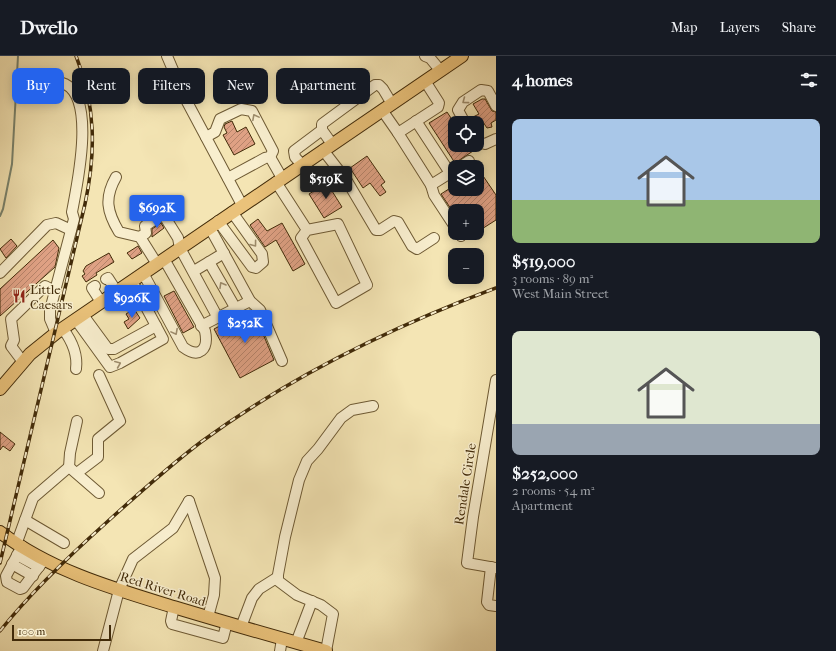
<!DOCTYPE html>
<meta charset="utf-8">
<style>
:root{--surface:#171b24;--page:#20242c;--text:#f1f3f6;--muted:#9ea1a6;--line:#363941;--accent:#2563eb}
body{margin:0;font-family:"IM FELL French Canon",serif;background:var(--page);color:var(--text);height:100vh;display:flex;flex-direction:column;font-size:15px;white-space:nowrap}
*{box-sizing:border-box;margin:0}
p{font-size:13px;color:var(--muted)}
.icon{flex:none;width:22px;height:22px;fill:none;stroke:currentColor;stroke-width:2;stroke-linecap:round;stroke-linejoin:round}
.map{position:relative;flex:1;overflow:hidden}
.drawer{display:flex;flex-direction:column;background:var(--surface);width:340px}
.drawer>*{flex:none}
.banner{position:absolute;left:12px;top:12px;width:380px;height:36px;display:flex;gap:8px}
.fabs{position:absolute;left:448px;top:60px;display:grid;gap:8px}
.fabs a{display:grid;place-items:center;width:36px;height:36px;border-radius:8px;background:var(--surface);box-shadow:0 2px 10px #0003;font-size:20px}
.scale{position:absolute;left:12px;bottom:10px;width:99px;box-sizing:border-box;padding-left:4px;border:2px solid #422b09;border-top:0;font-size:11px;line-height:14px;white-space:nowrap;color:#422b09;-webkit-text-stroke:3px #f8eece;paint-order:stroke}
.price{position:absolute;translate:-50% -34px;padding:0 9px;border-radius:4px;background:var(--accent);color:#fff;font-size:13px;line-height:26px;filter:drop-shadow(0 1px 2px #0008)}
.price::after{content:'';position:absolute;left:50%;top:24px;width:12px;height:9px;margin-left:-6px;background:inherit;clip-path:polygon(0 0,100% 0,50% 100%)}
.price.on{background:#222;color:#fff}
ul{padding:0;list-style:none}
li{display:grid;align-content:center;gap:8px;height:212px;padding:0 16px}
li span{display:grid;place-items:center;height:124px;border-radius:8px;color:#555}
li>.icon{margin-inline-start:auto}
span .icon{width:72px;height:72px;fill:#fffc;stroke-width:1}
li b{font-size:17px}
h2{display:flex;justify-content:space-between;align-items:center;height:48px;padding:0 16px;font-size:17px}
.pill{padding:0 14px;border-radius:8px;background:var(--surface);box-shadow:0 2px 10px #0003;font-size:14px;line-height:36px}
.pill.on{background:var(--accent);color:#fff}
header{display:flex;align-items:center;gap:24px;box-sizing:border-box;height:56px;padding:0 20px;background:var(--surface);border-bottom:1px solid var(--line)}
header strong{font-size:19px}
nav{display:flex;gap:22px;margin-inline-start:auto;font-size:14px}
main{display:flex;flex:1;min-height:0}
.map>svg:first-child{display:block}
</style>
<header>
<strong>Dwello</strong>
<nav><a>Map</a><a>Layers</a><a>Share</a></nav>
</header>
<main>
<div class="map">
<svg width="496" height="595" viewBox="0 0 496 595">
<defs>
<pattern id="building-hatch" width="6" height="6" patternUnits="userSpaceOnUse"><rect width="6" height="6" fill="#dfa184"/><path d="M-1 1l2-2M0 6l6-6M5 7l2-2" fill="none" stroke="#b6836a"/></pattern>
</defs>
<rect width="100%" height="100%" fill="#f4e5b4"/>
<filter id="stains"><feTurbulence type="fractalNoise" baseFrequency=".005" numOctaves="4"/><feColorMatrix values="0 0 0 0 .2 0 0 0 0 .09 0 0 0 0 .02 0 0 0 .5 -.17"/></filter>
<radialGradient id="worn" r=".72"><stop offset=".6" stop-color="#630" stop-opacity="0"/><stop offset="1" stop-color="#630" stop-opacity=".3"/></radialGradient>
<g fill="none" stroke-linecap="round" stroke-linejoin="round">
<path stroke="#78836e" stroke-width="2" d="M0,160L3,153L12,108L18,0"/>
</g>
<g fill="url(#building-hatch)" stroke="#422b09">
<path d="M482,43H485L492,55L496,56V64L491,67L492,71L487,72L481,63L474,67L471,62L479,58L473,48Z"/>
<path d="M447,56L455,68V89H469L473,95L455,107L429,67Z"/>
<path d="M232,65L237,76L246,71L255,88L234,99L223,79L227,77L224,71L225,68Z"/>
<path d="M367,100L385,126L381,129L386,136L380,140L370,127L363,132L350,112Z"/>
<path d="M477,111L496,139V164L477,176V155H455V159L441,138L455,129V133H477Z"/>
<path d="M327,127L342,151L324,162L309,138Z"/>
<path d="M258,163L267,175L282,167L305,208L293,215L276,184L265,191L250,169Z"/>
<path d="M161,167L164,172L152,181V173Z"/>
<path d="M11,183L17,190L6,202L0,193Z"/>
<path d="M53,184L59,192L55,211L0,260V233Z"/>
<path d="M138,190L142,197L132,203L127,197Z"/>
<path d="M109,197L114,206L96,217L97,219L86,226L82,220L85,218L83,215L86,210Z"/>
<path d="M174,235L194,271L183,277L164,240Z"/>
<path d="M134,253L140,262L128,273L124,266L129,263L126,258Z"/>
<path d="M250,254L255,259L274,304L240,322L214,273Z"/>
<path d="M0,376L15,388L10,395L3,390L0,394Z"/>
</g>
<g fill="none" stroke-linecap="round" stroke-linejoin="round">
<g stroke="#6e5a34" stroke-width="12">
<g id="minor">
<path d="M167,0L185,42L242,149"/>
<path d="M425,0L430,2L440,14"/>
<path d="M40,25C47,26 58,25 65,28C96,43 77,129 72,156L74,163L50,254V263L56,277"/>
<path d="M382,54L398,77L438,51L439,47L425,25"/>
<path d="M416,65L450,117"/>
<path d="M465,67L458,54L463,46L481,34L488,35L496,50"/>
<path d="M398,77L431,129L455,114"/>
<path d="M206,81L215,76L220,63L241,53L252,55L273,95L270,101L265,102L228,122"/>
<path d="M477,86L485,88L496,83"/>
<path d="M332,88L322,74V68L375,29H379L383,33L392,48"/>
<path d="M323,94L347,125L376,174H380L394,165L398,166L412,190L417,193L434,182"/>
<path d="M270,101L282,122"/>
<path d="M302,109L295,101L294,95L322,74"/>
<path d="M460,111L469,105"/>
<path d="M116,121C104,142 107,156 119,176L140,181L157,208"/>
<path d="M276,126L307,174L338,168L367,229L336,247L301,182L307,174"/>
<path d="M431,129L434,139L455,171"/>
<path d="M218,165L252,211L256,212L263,206L262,198L232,156"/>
<path d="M210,172L250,245L260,254L282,305"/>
<path d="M459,177L461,180"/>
<path d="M140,181L146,177L145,170L163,158L178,182L180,192L218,262"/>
<path d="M209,206L236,253"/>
<path d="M194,215L224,197"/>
<path d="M0,217L47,169L56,167L71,174"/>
<path d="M143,217L183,291C199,303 209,294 205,275L164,203"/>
<path d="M106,223L108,222L117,236"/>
<path d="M95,230L92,232L101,246"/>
<path d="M83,259L108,293H114L156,270"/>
<path d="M76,264L110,311L120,307L163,283L132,225"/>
<path d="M201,270L250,245"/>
<path d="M63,273C72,285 78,298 76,313"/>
<path d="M23,306L11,290L14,284L11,263L45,230L55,235"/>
<path d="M496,324L473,461L467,507L496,512"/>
<path d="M69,411L70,397L77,365"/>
<path d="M77,417L98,401V383L120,365L99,319"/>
<path d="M189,445L215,522L214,539L208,561"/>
<path d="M25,464L64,487"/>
<path d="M17,486L33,442L69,411L99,437"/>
<path d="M22,490L6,520L7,526L20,533L23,532L44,504"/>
<path d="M17,499L39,511"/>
<path d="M12,508L33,520"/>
<path d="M491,511L487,546L489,549L496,550"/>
<path d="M174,551L171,565L172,568L223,582L227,566"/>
<path d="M241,571L252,542L259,533L278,521"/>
<path d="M296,587L312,545"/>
<path d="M103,595L119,534L133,503L173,472L189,445"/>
<path d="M280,595L282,583"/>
<path d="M326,595L333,558L321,549L297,539L277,524L285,481L299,424L307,405L318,393L341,362L352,354L373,350"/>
</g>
</g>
<g stroke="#422b09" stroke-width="14">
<g id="major">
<path d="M0,333L30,298L56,277L462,0"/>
<path d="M0,476C53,516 115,533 177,552C227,567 276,581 326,595"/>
</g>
</g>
<use href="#minor" stroke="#f8eece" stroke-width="10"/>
<use href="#major" stroke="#eac27a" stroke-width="12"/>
<g stroke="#422b09" stroke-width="3.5">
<g id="rail">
<path d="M0,507L85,148C96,97 96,49 76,0"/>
<path d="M0,575C32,535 69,500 107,466C138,438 168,411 201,386C291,320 392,271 496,232"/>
</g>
</g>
<use href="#rail" stroke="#f8eece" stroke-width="2" stroke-dasharray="6" stroke-linecap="butt"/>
</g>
<defs><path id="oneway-chevron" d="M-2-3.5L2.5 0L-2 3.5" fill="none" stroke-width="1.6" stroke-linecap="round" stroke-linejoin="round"/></defs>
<g stroke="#9d8c6c">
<use href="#oneway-chevron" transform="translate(465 45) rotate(143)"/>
<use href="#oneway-chevron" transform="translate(255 61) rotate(-118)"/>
<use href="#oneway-chevron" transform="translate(254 188) rotate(53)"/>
<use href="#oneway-chevron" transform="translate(222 229) rotate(-120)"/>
<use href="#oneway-chevron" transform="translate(175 276) rotate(62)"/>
<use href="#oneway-chevron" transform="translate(118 308) rotate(-23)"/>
</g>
<defs>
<g id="restaurant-bare" transform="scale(1.08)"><path d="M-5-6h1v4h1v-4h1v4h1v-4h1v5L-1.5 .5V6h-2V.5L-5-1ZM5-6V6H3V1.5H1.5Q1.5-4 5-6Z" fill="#8f2418" stroke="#f8eece" stroke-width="2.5" paint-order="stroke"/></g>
</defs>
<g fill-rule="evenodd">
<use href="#restaurant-bare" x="19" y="240"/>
</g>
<g text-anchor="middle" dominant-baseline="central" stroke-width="3" stroke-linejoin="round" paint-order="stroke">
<g font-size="13" fill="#422b09" stroke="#f8eece" text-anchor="start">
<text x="30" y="233">Little<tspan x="30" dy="15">Caesars</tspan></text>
</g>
<g font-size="13" fill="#422b09" stroke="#f8eece">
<text transform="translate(465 428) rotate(-81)">Rendale Circle</text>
<text transform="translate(163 533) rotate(17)">Red River Road</text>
</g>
</g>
<rect width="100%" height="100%" filter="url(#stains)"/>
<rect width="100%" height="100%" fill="url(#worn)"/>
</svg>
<div class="fabs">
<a><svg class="icon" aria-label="locate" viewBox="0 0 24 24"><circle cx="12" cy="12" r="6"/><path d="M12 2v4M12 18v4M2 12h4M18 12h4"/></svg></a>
<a><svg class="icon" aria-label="layers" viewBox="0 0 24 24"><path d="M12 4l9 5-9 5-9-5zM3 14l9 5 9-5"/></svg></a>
<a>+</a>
<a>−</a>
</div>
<div class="scale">100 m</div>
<b class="price on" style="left:326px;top:144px">$519K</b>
<b class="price" style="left:157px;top:173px">$692K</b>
<b class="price" style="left:132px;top:263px">$926K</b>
<b class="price" style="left:245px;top:288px">$252K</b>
<div class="banner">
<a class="pill on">Buy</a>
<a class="pill">Rent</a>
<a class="pill">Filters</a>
<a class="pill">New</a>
<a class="pill">Apartment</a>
</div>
</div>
<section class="drawer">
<h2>4 homes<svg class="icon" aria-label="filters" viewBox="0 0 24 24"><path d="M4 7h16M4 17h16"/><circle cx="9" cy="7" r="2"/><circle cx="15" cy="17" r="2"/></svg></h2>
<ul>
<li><span style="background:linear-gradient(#a9c7e8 65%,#8fb573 0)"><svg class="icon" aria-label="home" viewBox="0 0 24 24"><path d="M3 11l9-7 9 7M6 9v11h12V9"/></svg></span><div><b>$519,000</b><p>3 rooms · 89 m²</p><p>West Main Street</p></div></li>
<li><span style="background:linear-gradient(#dfe7d0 75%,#9aa5b1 0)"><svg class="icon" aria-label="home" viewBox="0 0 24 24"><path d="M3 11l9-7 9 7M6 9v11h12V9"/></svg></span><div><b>$252,000</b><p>2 rooms · 54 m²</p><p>Apartment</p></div></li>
</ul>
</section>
</main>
